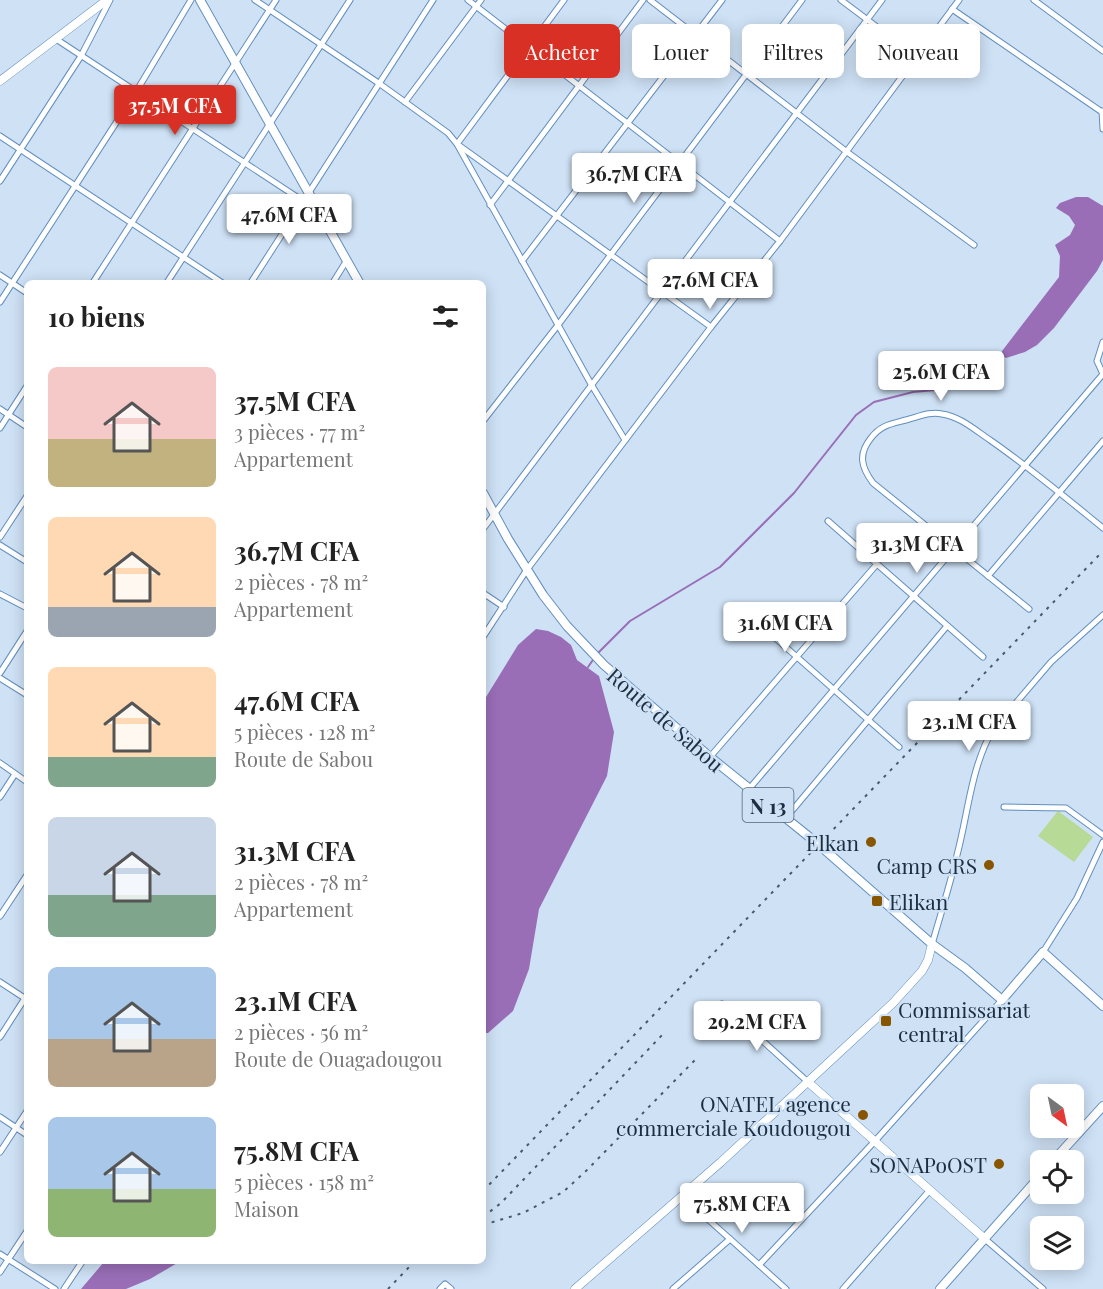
<!DOCTYPE html>
<html lang="fr">
<meta charset="utf-8">
<style>
:root{--surface:#fff;--page:#f2f2f2;--text:#222;--muted:#767676;--accent:#d93025}
body{margin:0;font-family:"Playfair Display",serif;background:var(--page);color:var(--text);height:100vh;display:flex;flex-direction:column;font-size:22px;white-space:nowrap}
*{box-sizing:border-box;margin:0}
p{font-size:20px;color:var(--muted)}
.icon{flex:none;width:33px;height:33px;fill:none;stroke:currentColor;stroke-width:2;stroke-linecap:round;stroke-linejoin:round}
.map{position:relative;flex:1;overflow:hidden}
.details{position:absolute;left:24px;top:280px;width:462px;height:984px;display:flex;flex-direction:column;background:var(--surface);border-radius:9px;box-shadow:0 3px 15px #0003}
.details>*{flex:none}
.top-card{position:absolute;left:504px;top:24px;width:508px;height:54px;display:flex;gap:12px}
.needle{width:39px;rotate:147deg}
.fabs{position:absolute;left:1030px;top:1084px;display:grid;gap:12px}
.fabs a{display:grid;place-items:center;width:54px;height:54px;border-radius:9px;background:var(--surface);box-shadow:0 3px 15px #0003;font-size:30px}
.price{position:absolute;translate:-50% -51px;padding:0 14px;border-radius:6px;background:#fff;color:#222;font-size:20px;line-height:39px;filter:drop-shadow(0 2px 3px #0008)}
.price::after{content:'';position:absolute;left:50%;top:36px;width:18px;height:14px;margin-left:-9px;background:inherit;clip-path:polygon(0 0,100% 0,50% 100%)}
.price.current{background:var(--accent);color:#fff}
ul{padding:0;list-style:none}
li{display:flex;align-items:center;gap:18px;height:150px;padding:0 24px}
li span{display:grid;place-items:center;flex:none;width:168px;height:120px;border-radius:9px;color:#555}
li>.icon{margin-inline-start:auto}
span .icon{width:72px;height:72px;fill:#fffc;stroke-width:1}
li b{font-size:26px}
h2{display:flex;justify-content:space-between;align-items:center;height:72px;padding:0 24px;font-size:26px}
.tag{padding:0 21px;border-radius:9px;background:var(--surface);box-shadow:0 3px 15px #0003;font-size:21px;line-height:54px}
.tag.current{background:var(--accent);color:#fff}
.map>svg:first-child{display:block}
</style>
<div class="map">
<svg width="1103" height="1289" viewBox="0 0 1103 1289">
<rect width="100%" height="100%" fill="#cee1f5"/>
<path fill="#b7da96" d="M1058,811L1093,837L1074,862L1038,836Z"/>
<g fill="#996eb7">
<path d="M1076,197H1088L1103,206V260L1097,271L1054,328L1037,345L1025,352L1006,358L1002,355V351L1059,277L1060,256L1055,245L1070,235L1075,225L1069,216L1056,208L1060,203Z"/>
<path d="M536,629L548,631L561,637L571,645L577,660L599,676L614,732L607,776L539,909L529,969L513,1011L488,1033H483V702L518,645Z"/>
<path d="M104,1262H179L150,1279L126,1289H81Z"/>
</g>
<g fill="none" stroke-linecap="round" stroke-linejoin="round">
<g stroke="#996eb7" stroke-width="2">
<path d="M598,653L630,621L720,567L794,493L856,415L874,402L913,392L957,388L983,380L1005,355"/>
<path d="M588,667L595,657"/>
</g>
<g stroke="#628fbe" stroke-width="7">
<g id="street">
<path d="M255,0L380,84L448,133L457,144L711,327"/>
<path d="M468,0L780,241"/>
<path d="M564,0L457,144L591,384L625,440"/>
<path d="M650,0L847,152L974,245"/>
<path d="M841,0L917,57"/>
<path d="M1034,0L1103,51"/>
<path d="M952,9L1102,112"/>
<path d="M56,39L303,201"/>
<path d="M405,102L481,0"/>
<path d="M1102,111L1103,129"/>
<path d="M0,136L224,284"/>
<path d="M0,181L81,56L110,0"/>
<path d="M490,205L643,0"/>
<path d="M522,261L722,0"/>
<path d="M0,275L27,293"/>
<path d="M92,284L276,0"/>
<path d="M166,284L350,0"/>
<path d="M250,284L433,0"/>
<path d="M332,284L347,260"/>
<path d="M0,302L136,92L191,0"/>
<path d="M1103,342L1097,361L1103,374"/>
<path d="M0,409L27,427"/>
<path d="M483,421L558,325L802,0"/>
<path d="M0,428L27,386"/>
<path d="M828,521L983,657"/>
<path d="M483,529L882,0"/>
<path d="M0,537L27,496"/>
<path d="M0,545L27,562"/>
<path d="M988,576L1103,441"/>
<path d="M483,593L504,607"/>
<path d="M0,594L27,608"/>
<path d="M1029,609L873,483C861,467 858,454 871,438C881,425 891,424 906,420C918,417 930,411 942,414C961,417 975,430 990,440C1029,467 1066,498 1103,528"/>
<path d="M763,627L899,747"/>
<path d="M483,637L526,571L711,327L780,241L959,0"/>
<path d="M0,673L27,631"/>
<path d="M0,678L27,695"/>
<path d="M710,757L877,564"/>
<path d="M0,763L27,782"/>
<path d="M749,789L1103,374"/>
<path d="M0,797L15,774"/>
<path d="M1004,807L1066,808L1103,835"/>
<path d="M785,819L947,626"/>
<path d="M0,916L27,875"/>
<path d="M932,944C941,914 950,884 957,855C968,814 971,768 992,731L1051,662L1103,615"/>
<path d="M1043,952L1077,898L1103,842"/>
<path d="M0,982L26,999"/>
<path d="M722,1004L808,1082"/>
<path d="M0,1037L27,995"/>
<path d="M0,1117L27,1135"/>
<path d="M0,1152L27,1111"/>
<path d="M682,1196L786,1289"/>
<path d="M985,1239L1043,1289"/>
<path d="M0,1254L55,1289"/>
<path d="M759,1265L875,1141L1002,1000"/>
<path d="M0,1272L27,1231"/>
<path d="M64,1289L82,1262"/>
<path d="M440,1289L445,1284L451,1289"/>
<path d="M673,1289L730,1239"/>
<path d="M843,1289L930,1190"/>
</g>
</g>
<g stroke="#628fbe" stroke-width="9">
<g id="secondary">
<path d="M0,81L107,0"/>
<path d="M808,1082L985,1239"/>
<path d="M575,1289L721,1162L893,1003L922,971L928,960L932,944"/>
</g>
</g>
<g stroke="#628fbe" stroke-width="10">
<g id="primary">
<path d="M200,0L360,284"/>
<path d="M483,493L508,539L543,595L567,626L604,665L710,757L818,844L932,944L965,968L1002,1000L1043,952L1103,1006"/>
<path d="M1053,1161L1103,1106"/>
<path d="M940,1289L1041,1175"/>
</g>
</g>
<use href="#street" stroke="#fff" stroke-width="5"/>
<use href="#secondary" stroke="#fff" stroke-width="8"/>
<use href="#primary" stroke="#fff" stroke-width="8"/>
<g stroke="#485a6e" stroke-width="2" stroke-dasharray="3 6" stroke-linecap="butt">
<path d="M483,1191L1103,551"/>
<path d="M483,1217L501,1203L665,1032"/>
<path d="M483,1225L523,1213L563,1192L585,1172L695,1060"/>
<path d="M388,1289L414,1262"/>
</g>
</g>
<g fill="#850" stroke="#cee1f5" stroke-width="2">
<circle cx="871" cy="842" r="6"/>
<circle cx="989" cy="865" r="6"/>
<rect x="871" y="895" width="12" height="12" rx="3"/>
<rect x="880" y="1015" width="12" height="12" rx="3"/>
<circle cx="863" cy="1115" r="6"/>
<circle cx="999" cy="1164" r="6"/>
</g>
<g text-anchor="middle" dominant-baseline="central" stroke-width="5" stroke-linejoin="round" paint-order="stroke">
<rect fill="#cee1f5" stroke="#516478" stroke-width="1.5" x="742.5" y="788" width="51" height="34" rx="4.5"/>
<g font-size="20" font-weight="bold" fill="#1c2e42">
<text x="768" y="805">N 13</text>
</g>
<g font-size="21" fill="#1c2e42" stroke="#cee1f5">
<text transform="translate(666 719) rotate(41)">Route de Sabou</text>
</g>
<g font-size="21" fill="#1c2e42" stroke="#cee1f5" text-anchor="end">
<text x="859" y="842">Elkan</text>
<text x="977" y="865">Camp CRS</text>
<text x="889" y="901" text-anchor="start">Elikan</text>
<text x="898" y="1009" text-anchor="start">Commissariat<tspan x="898" dy="24">central</tspan></text>
<text x="851" y="1103">ONATEL agence<tspan x="851" dy="24">commerciale Koudougou</tspan></text>
<text x="987" y="1164">SONAPoOST</text>
</g>
</g>
</svg>
<div class="fabs">
<a><svg class="needle" viewBox="-14 -14 28 28"><path d="M0-13l5 13h-10z" fill="#e53935"/><path d="M0 13l5-13h-10z" fill="#767676"/></svg></a>
<a><svg class="icon" aria-label="locate" viewBox="0 0 24 24"><circle cx="12" cy="12" r="6"/><path d="M12 2v4M12 18v4M2 12h4M18 12h4"/></svg></a>
<a><svg class="icon" aria-label="layers" viewBox="0 0 24 24"><path d="M12 4l9 5-9 5-9-5zM3 14l9 5 9-5"/></svg></a>
</div>
<b class="price current" style="left:175px;top:136px">37.5M CFA</b>
<b class="price" style="left:634px;top:204px">36.7M CFA</b>
<b class="price" style="left:289px;top:245px">47.6M CFA</b>
<b class="price" style="left:710px;top:310px">27.6M CFA</b>
<b class="price" style="left:941px;top:402px">25.6M CFA</b>
<b class="price" style="left:917px;top:574px">31.3M CFA</b>
<b class="price" style="left:785px;top:653px">31.6M CFA</b>
<b class="price" style="left:969px;top:752px">23.1M CFA</b>
<b class="price" style="left:757px;top:1052px">29.2M CFA</b>
<b class="price" style="left:742px;top:1234px">75.8M CFA</b>
<div class="top-card">
<a class="tag current">Acheter</a>
<a class="tag">Louer</a>
<a class="tag">Filtres</a>
<a class="tag">Nouveau</a>
</div>
<section class="details">
<h2>10 biens<svg class="icon" aria-label="filters" viewBox="0 0 24 24"><path d="M4 7h16M4 17h16"/><circle cx="9" cy="7" r="2"/><circle cx="15" cy="17" r="2"/></svg></h2>
<ul>
<li><span style="background:linear-gradient(#f6c9c9 60%,#c2b280 0)"><svg class="icon" aria-label="home" viewBox="0 0 24 24"><path d="M3 11l9-7 9 7M6 9v11h12V9"/></svg></span><div><b>37.5M CFA</b><p>3 pièces · 77 m²</p><p>Appartement</p></div></li>
<li><span style="background:linear-gradient(#ffd9b3 75%,#9aa5b1 0)"><svg class="icon" aria-label="home" viewBox="0 0 24 24"><path d="M3 11l9-7 9 7M6 9v11h12V9"/></svg></span><div><b>36.7M CFA</b><p>2 pièces · 78 m²</p><p>Appartement</p></div></li>
<li><span style="background:linear-gradient(#ffd9b3 75%,#7fa58c 0)"><svg class="icon" aria-label="home" viewBox="0 0 24 24"><path d="M3 11l9-7 9 7M6 9v11h12V9"/></svg></span><div><b>47.6M CFA</b><p>5 pièces · 128 m²</p><p>Route de Sabou</p></div></li>
<li><span style="background:linear-gradient(#c9d6e8 65%,#7fa58c 0)"><svg class="icon" aria-label="home" viewBox="0 0 24 24"><path d="M3 11l9-7 9 7M6 9v11h12V9"/></svg></span><div><b>31.3M CFA</b><p>2 pièces · 78 m²</p><p>Appartement</p></div></li>
<li><span style="background:linear-gradient(#a9c7e8 60%,#b9a48a 0)"><svg class="icon" aria-label="home" viewBox="0 0 24 24"><path d="M3 11l9-7 9 7M6 9v11h12V9"/></svg></span><div><b>23.1M CFA</b><p>2 pièces · 56 m²</p><p>Route de Ouagadougou</p></div></li>
<li><span style="background:linear-gradient(#a9c7e8 60%,#8fb573 0)"><svg class="icon" aria-label="home" viewBox="0 0 24 24"><path d="M3 11l9-7 9 7M6 9v11h12V9"/></svg></span><div><b>75.8M CFA</b><p>5 pièces · 158 m²</p><p>Maison</p></div></li>
</ul>
</section>
</div>
